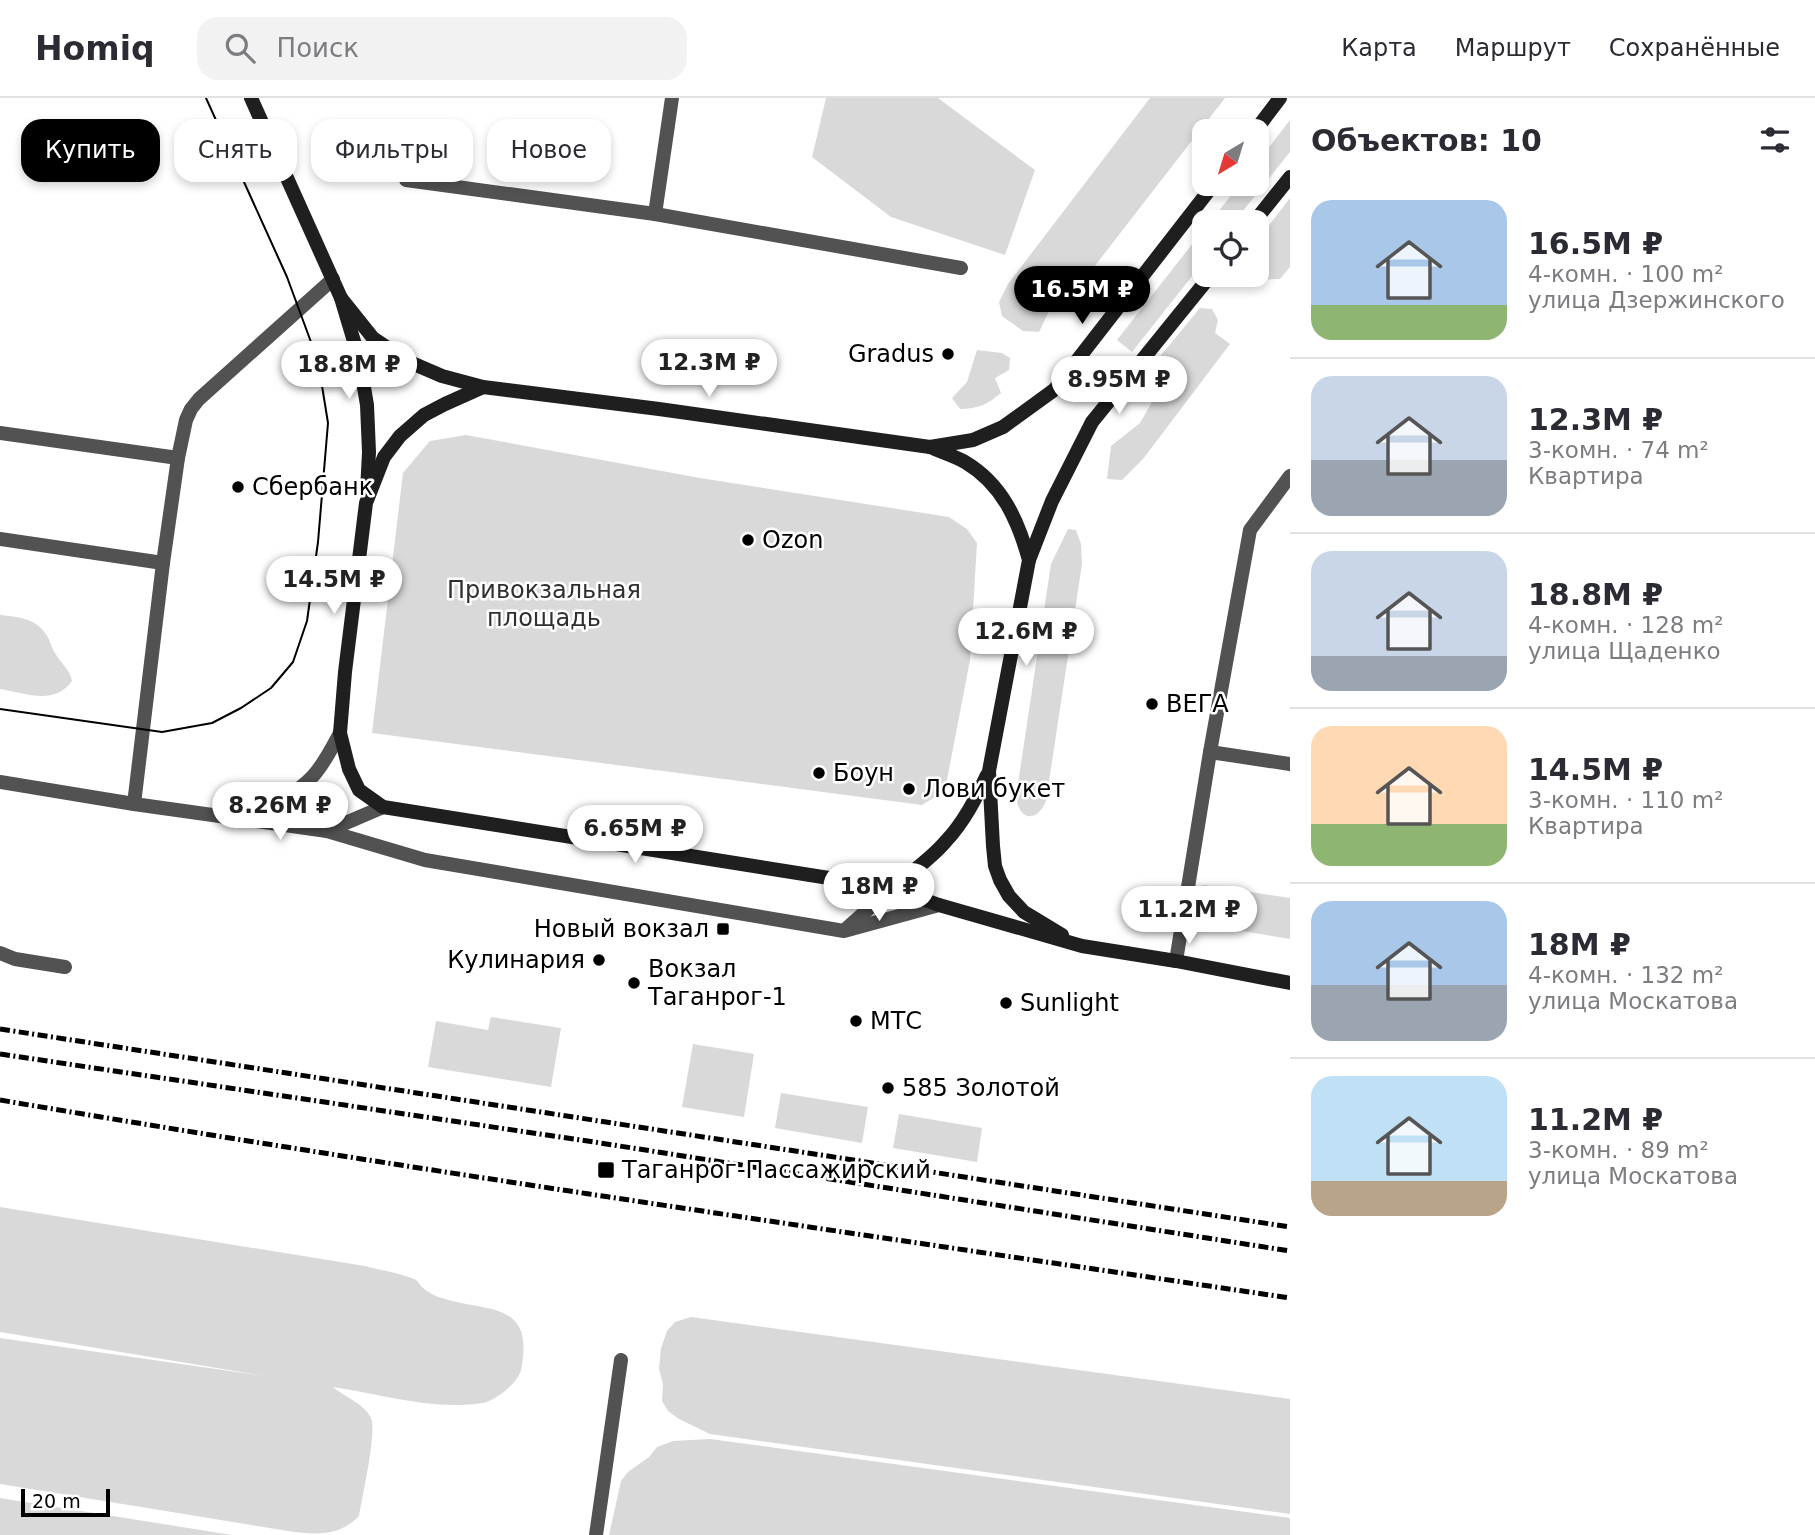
<!DOCTYPE html>
<html lang="ru">
<meta charset="utf-8">
<style>
:root{--surface:#fff;--page:#f2f2f3;--text:#2b2b33;--muted:#7c7c81;--line:#e1e1e2;--accent:#000}
body{margin:0;font-family:"DejaVu Sans",sans-serif;background:var(--page);color:var(--text);height:100vh;display:flex;flex-direction:column;font-size:26px;white-space:nowrap}
*{box-sizing:border-box;margin:0}
p{font-size:23px;color:var(--muted)}
.icon{flex:none;width:38px;height:38px;fill:none;stroke:currentColor;stroke-width:2;stroke-linecap:round;stroke-linejoin:round}
.map{position:relative;flex:1;overflow:hidden}
.side{display:flex;flex-direction:column;background:var(--surface);width:525px}
.side>*{flex:none}
.banner{position:absolute;left:21px;top:21px;width:665px;height:63px;display:flex;gap:14px}
.needle{width:46px;rotate:218deg}
.buttons{position:absolute;left:1192px;top:21px;display:grid;gap:14px}
.buttons a{display:grid;place-items:center;width:77px;height:77px;border-radius:14px;background:var(--surface);box-shadow:0 4px 10px #0003;font-size:35px}
.scale{position:absolute;left:21px;bottom:18px;width:89px;box-sizing:border-box;padding-left:7px;border:4px solid #000;border-top:0;font-size:19px;line-height:24px;white-space:nowrap;color:#000;-webkit-text-stroke:5px #fff;paint-order:stroke}
.price{position:absolute;translate:-50% -60px;padding:0 16px;border-radius:24px;background:#fff;color:#222;font-size:23px;line-height:46px;filter:drop-shadow(0 2px 4px #0008)}
.price::after{content:'';position:absolute;left:50%;top:42px;width:21px;height:16px;margin-left:-10px;background:inherit;clip-path:polygon(0 0,100% 0,50% 100%)}
.price.selected{background:var(--accent);color:#fff}
ul{padding:0;list-style:none}
li{display:flex;align-items:center;gap:21px;height:175px;padding:0 21px}
li+li{border-top:2px solid var(--line)}
li span{display:grid;place-items:center;flex:none;width:196px;height:140px;border-radius:21px;color:#555}
li>.icon{margin-inline-start:auto}
span .icon{width:84px;height:84px;fill:#fffc;stroke-width:1}
li b{font-size:30px}
h2{display:flex;justify-content:space-between;align-items:center;height:84px;padding:0 21px;font-size:30px}
.chip{padding:0 24px;border-radius:21px;background:var(--surface);box-shadow:0 4px 10px #0003;font-size:24px;line-height:63px}
.chip.selected{background:var(--accent);color:#fff}
header{display:flex;align-items:center;gap:42px;box-sizing:border-box;height:98px;padding:0 35px;background:var(--surface);border-bottom:2px solid var(--line)}
header strong{font-size:33px}
nav{display:flex;gap:38px;margin-inline-start:auto;font-size:24px}
.search{width:490px;height:63px;background:var(--page);display:flex;align-items:center;gap:18px;box-sizing:border-box;padding:0 24px;border-radius:21px;color:var(--muted);font-size:26px}
main{display:flex;flex:1;min-height:0}
.map>svg:first-child{display:block}
</style>
<header>
<strong>Homiq</strong>
<div class="search"><svg class="icon" aria-label="search" viewBox="0 0 24 24"><circle cx="10" cy="10" r="6"/><path d="M15 15l6 6"/></svg>Поиск</div>
<nav><a>Карта</a><a>Маршрут</a><a>Сохранённые</a></nav>
</header>
<main>
<div class="map">
<svg width="1290" height="1437" viewBox="0 0 1290 1437">
<rect width="100%" height="100%" fill="#fff"/>
<g fill="#d9d9d9">
<path d="M826,0H938L1035,72L1005,157L891,119L812,59Z"/>
<path d="M1150,0H1225L1087,178L1067,180L1072,202L1066,213L1050,211L1039,234L1023,233L1002,218L999,204L1008,186Z"/>
<path d="M1290,22V54L1234,124H1210L1240,86H1256L1257,65Z"/>
<path d="M1290,100V169L1280,181L1250,182L1244,177H1256L1257,143Z"/>
<path d="M1204,131V163L1132,254L1117,242Z"/>
<path d="M1200,210L1212,211L1218,222L1215,235L1230,246L1143,361L1122,382L1107,381L1111,348L1140,325L1156,297L1148,273Z"/>
<path d="M977,252L1002,255L1010,260L1009,272L995,280L1001,295C988,306 978,311 960,311L952,300L967,284Z"/>
<path d="M466,337L700,380L949,419L967,431L977,445L970,562L947,682L935,699L922,707L372,635L403,375L430,343Z"/>
<path d="M1068,431L1076,432L1081,446L1082,466L1046,703C1037,725 1019,723 1016,699L1051,466Z"/>
<path d="M0,517C17,519 35,520 45,535C50,541 51,549 55,555C61,566 70,571 72,583C54,608 26,595 0,591Z"/>
<path d="M1204,787L1290,800V841L1206,827L1199,824L1190,817C1192,804 1190,791 1204,787Z"/>
<path d="M491,919L561,930L551,989L428,969L436,923L488,932Z"/>
<path d="M693,946L754,956L744,1019L682,1009Z"/>
<path d="M781,995L868,1009L862,1045L775,1030Z"/>
<path d="M899,1016L982,1030L977,1064L893,1050Z"/>
<path d="M0,1109L365,1168C376,1171 408,1177 416,1182C419,1184 420,1188 423,1190C428,1194 436,1199 442,1200C488,1215 535,1202 521,1272C518,1285 495,1303 482,1305C432,1313 382,1296 333,1289C344,1299 364,1305 371,1320C377,1335 362,1399 359,1418C340,1437 321,1437 294,1434L0,1386V1240L265,1278L0,1234Z"/>
<path d="M691,1219L1290,1301V1416L710,1336L679,1321L668,1313L662,1303L663,1286L659,1271L661,1250L667,1233L675,1224Z"/>
<path d="M710,1341L1290,1420V1437H609L621,1383L628,1374L649,1359L657,1349L673,1343Z"/>
<path d="M0,1400L232,1437H0Z"/>
</g>
<g fill="none" stroke-linecap="round" stroke-linejoin="round">
<g stroke="#525252" stroke-width="14">
<path d="M672,0L655,116L961,170"/>
<path d="M406,82L655,116"/>
<path d="M0,335L178,360"/>
<path d="M0,441L163,465"/>
<path d="M1210,654L1290,666"/>
<path d="M134,706L163,465L178,360L186,322L191,311L199,301L333,181"/>
<path d="M0,855L15,861L65,869"/>
<path d="M1176,863L1210,654L1250,432L1290,378"/>
<path d="M596,1437L621,1262"/>
</g>
<g stroke="#525252" stroke-width="14">
<path d="M0,684L134,706L327,733L425,762L844,833L939,807"/>
<path d="M240,720C265,710 294,699 313,678C324,666 332,650 340,635"/>
<path d="M327,733L383,709"/>
<path d="M847,830L892,790"/>
</g>
<g stroke="#1f1f1f" stroke-width="14">
<path d="M251,0L341,200L359,260L367,307L369,354L367,393"/>
<path d="M1255,33L1280,0"/>
<path d="M1254,124L1290,79"/>
<path d="M341,200L373,240L407,263L442,278L483,289L659,311L930,349C941,354 954,358 965,364C1002,386 1018,422 1029,462L989,673L993,748L995,768L1000,782L1009,798L1024,814L1062,837"/>
<path d="M483,289L445,306L424,317L400,338L384,359L366,405L345,574L340,635L349,671L359,692L383,709L892,790L939,807L1082,848L1176,863L1290,885"/>
<path d="M930,349L973,342L1003,329L1054,292L1214,86"/>
<path d="M1029,462L1052,403L1092,324L1211,177"/>
<path d="M892,790C910,775 931,761 946,743C964,724 976,700 987,677"/>
</g>
<path stroke="#000" stroke-width="2" d="M0,611L162,634L212,625L241,610L271,590L293,564L307,523L318,444L328,325L318,263L287,179L206,0"/>
<g stroke="#000" stroke-width="5" stroke-dasharray="10 3.5 2 3.5" stroke-linecap="butt">
<path d="M0,931L1290,1129"/>
<path d="M0,956L594,1044L1290,1153"/>
<path d="M0,1002C429,1075 860,1136 1290,1200"/>
</g>
</g>
<g fill="#000" stroke="#fff" stroke-width="2.5">
<circle cx="948" cy="256" r="7"/>
<circle cx="238" cy="389" r="7"/>
<circle cx="748" cy="442" r="7"/>
<circle cx="1152" cy="606" r="7"/>
<circle cx="819" cy="675" r="7"/>
<circle cx="909" cy="691" r="7"/>
<rect x="716" y="824" width="14" height="14" rx="3.5"/>
<circle cx="599" cy="862" r="7"/>
<circle cx="634" cy="885" r="7"/>
<circle cx="1006" cy="905" r="7"/>
<circle cx="856" cy="923" r="7"/>
<circle cx="888" cy="990" r="7"/>
<rect x="597" y="1063" width="18" height="18" rx="3.5"/>
</g>
<g text-anchor="middle" dominant-baseline="central" stroke-width="5" stroke-linejoin="round" paint-order="stroke">
<g font-size="24" fill="#000" stroke="#fff" text-anchor="start">
<text x="934" y="256" text-anchor="end">Gradus</text>
<text x="252" y="389">Сбербанк</text>
<text x="762" y="442">Ozon</text>
<text x="1166" y="606">ВЕГА</text>
<text x="833" y="675">Боун</text>
<text x="923" y="691">Лови букет</text>
<text x="709" y="831" text-anchor="end">Новый вокзал</text>
<text x="585" y="862" text-anchor="end">Кулинария</text>
<text x="648" y="871">Вокзал<tspan x="648" dy="28">Таганрог-1</tspan></text>
<text x="1020" y="905">Sunlight</text>
<text x="870" y="923">МТС</text>
<text x="902" y="990">585 Золотой</text>
<text x="622" y="1072">Таганрог-Пассажирский</text>
</g>
<g font-size="24" fill="#303030" stroke="#fff">
<text x="544" y="492">Привокзальная<tspan x="544" dy="28">площадь</tspan></text>
</g>
</g>
</svg>
<div class="buttons">
<a><svg class="needle" viewBox="-14 -14 28 28"><path d="M0-13l5 13h-10z" fill="#e53935"/><path d="M0 13l5-13h-10z" fill="#7c7c81"/></svg></a>
<a><svg class="icon" aria-label="locate" viewBox="0 0 24 24"><circle cx="12" cy="12" r="6"/><path d="M12 2v4M12 18v4M2 12h4M18 12h4"/></svg></a>
</div>
<div class="scale">20 m</div>
<b class="price selected" style="left:1082px;top:228px">16.5M ₽</b>
<b class="price" style="left:709px;top:301px">12.3M ₽</b>
<b class="price" style="left:349px;top:303px">18.8M ₽</b>
<b class="price" style="left:1119px;top:318px">8.95M ₽</b>
<b class="price" style="left:334px;top:518px">14.5M ₽</b>
<b class="price" style="left:1026px;top:570px">12.6M ₽</b>
<b class="price" style="left:280px;top:744px">8.26M ₽</b>
<b class="price" style="left:635px;top:767px">6.65M ₽</b>
<b class="price" style="left:879px;top:825px">18M ₽</b>
<b class="price" style="left:1189px;top:848px">11.2M ₽</b>
<div class="banner">
<a class="chip selected">Купить</a>
<a class="chip">Снять</a>
<a class="chip">Фильтры</a>
<a class="chip">Новое</a>
</div>
</div>
<section class="side">
<h2>Объектов: 10<svg class="icon" aria-label="filters" viewBox="0 0 24 24"><path d="M4 7h16M4 17h16"/><circle cx="9" cy="7" r="2"/><circle cx="15" cy="17" r="2"/></svg></h2>
<ul>
<li><span style="background:linear-gradient(#a9c7e8 75%,#8fb573 0)"><svg class="icon" aria-label="home" viewBox="0 0 24 24"><path d="M3 11l9-7 9 7M6 9v11h12V9"/></svg></span><div><b>16.5M ₽</b><p>4-комн. · 100 m²</p><p>улица Дзержинского</p></div></li>
<li><span style="background:linear-gradient(#c9d6e8 60%,#9aa5b1 0)"><svg class="icon" aria-label="home" viewBox="0 0 24 24"><path d="M3 11l9-7 9 7M6 9v11h12V9"/></svg></span><div><b>12.3M ₽</b><p>3-комн. · 74 m²</p><p>Квартира</p></div></li>
<li><span style="background:linear-gradient(#c9d6e8 75%,#9aa5b1 0)"><svg class="icon" aria-label="home" viewBox="0 0 24 24"><path d="M3 11l9-7 9 7M6 9v11h12V9"/></svg></span><div><b>18.8M ₽</b><p>4-комн. · 128 m²</p><p>улица Щаденко</p></div></li>
<li><span style="background:linear-gradient(#ffd9b3 70%,#8fb573 0)"><svg class="icon" aria-label="home" viewBox="0 0 24 24"><path d="M3 11l9-7 9 7M6 9v11h12V9"/></svg></span><div><b>14.5M ₽</b><p>3-комн. · 110 m²</p><p>Квартира</p></div></li>
<li><span style="background:linear-gradient(#a9c7e8 60%,#9aa5b1 0)"><svg class="icon" aria-label="home" viewBox="0 0 24 24"><path d="M3 11l9-7 9 7M6 9v11h12V9"/></svg></span><div><b>18M ₽</b><p>4-комн. · 132 m²</p><p>улица Москатова</p></div></li>
<li><span style="background:linear-gradient(#bfe0f5 75%,#b9a48a 0)"><svg class="icon" aria-label="home" viewBox="0 0 24 24"><path d="M3 11l9-7 9 7M6 9v11h12V9"/></svg></span><div><b>11.2M ₽</b><p>3-комн. · 89 m²</p><p>улица Москатова</p></div></li>
</ul>
</section>
</main>
